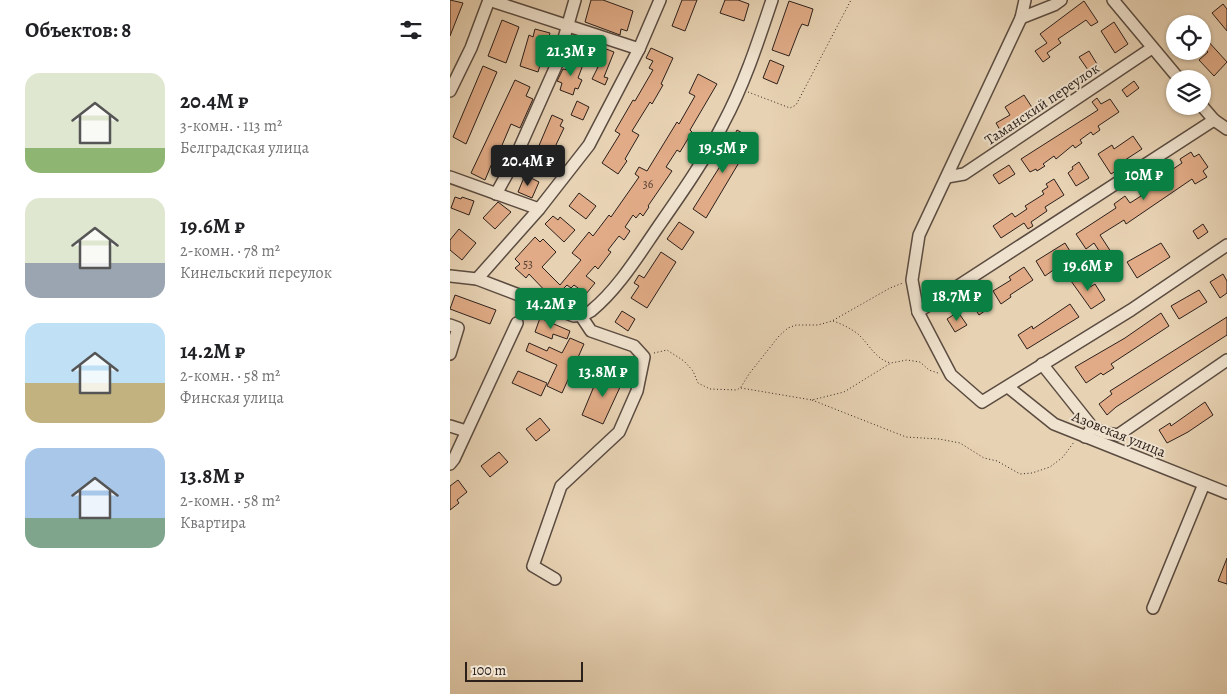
<!DOCTYPE html>
<html lang="ru">
<meta charset="utf-8">
<style>
:root{--surface:#fff;--page:#f2f2f2;--text:#202124;--muted:#757577;--accent:#0b8043}
body{margin:0;font-family:Alegreya,serif;background:var(--page);color:var(--text);height:100vh;display:flex;flex-direction:column;font-size:19px;white-space:nowrap}
*{box-sizing:border-box;margin:0}
p{font-size:16px;color:var(--muted)}
.icon{flex:none;width:28px;height:28px;fill:none;stroke:currentColor;stroke-width:2;stroke-linecap:round;stroke-linejoin:round}
.map{position:relative;flex:1;overflow:hidden}
.side{display:flex;flex-direction:column;background:var(--surface);width:450px}
.side>*{flex:none}
.controls{position:absolute;left:716px;top:15px;display:grid;gap:10px}
.controls a{display:grid;place-items:center;width:45px;height:45px;border-radius:50%;background:var(--surface);box-shadow:0 1px 4px #0004;font-size:25px}
.scale{position:absolute;left:15px;bottom:12px;width:118px;box-sizing:border-box;padding-left:5px;border:2px solid #2c201b;border-top:0;font-size:14px;line-height:18px;white-space:nowrap;color:#2c201b;-webkit-text-stroke:4px #efe2ce;paint-order:stroke}
.price{position:absolute;translate:-50% -42px;padding:0 11px;border-radius:5px;background:var(--accent);color:#fff;font-size:16px;line-height:32px;filter:drop-shadow(0 1px 2px #0008)}
.price::after{content:'';position:absolute;left:50%;top:30px;width:15px;height:11px;margin-left:-8px;background:inherit;clip-path:polygon(0 0,100% 0,50% 100%)}
.price.selected{background:#222;color:#fff}
ul{padding:0;list-style:none}
li{display:flex;align-items:center;gap:15px;height:125px;padding:0 25px}
li span{display:grid;place-items:center;flex:none;width:140px;height:100px;border-radius:15px;color:#555}
li>.icon{margin-inline-start:auto}
span .icon{width:60px;height:60px;fill:#fffc;stroke-width:1}
li b{font-size:21px}
h2{display:flex;justify-content:space-between;align-items:center;height:60px;padding:0 25px;font-size:21px}
main{display:flex;flex:1;min-height:0}
.map>svg:first-child{display:block}
</style>
<main>
<section class="side">
<h2>Объектов: 8<svg class="icon" aria-label="filters" viewBox="0 0 24 24"><path d="M4 7h16M4 17h16"/><circle cx="9" cy="7" r="2"/><circle cx="15" cy="17" r="2"/></svg></h2>
<ul>
<li><span style="background:linear-gradient(#dfe7d0 75%,#8fb573 0)"><svg class="icon" aria-label="home" viewBox="0 0 24 24"><path d="M3 11l9-7 9 7M6 9v11h12V9"/></svg></span><div><b>20.4M ₽</b><p>3-комн. · 113 m²</p><p>Белградская улица</p></div></li>
<li><span style="background:linear-gradient(#dfe7d0 65%,#9aa5b1 0)"><svg class="icon" aria-label="home" viewBox="0 0 24 24"><path d="M3 11l9-7 9 7M6 9v11h12V9"/></svg></span><div><b>19.6M ₽</b><p>2-комн. · 78 m²</p><p>Кинельский переулок</p></div></li>
<li><span style="background:linear-gradient(#bfe0f5 60%,#c2b280 0)"><svg class="icon" aria-label="home" viewBox="0 0 24 24"><path d="M3 11l9-7 9 7M6 9v11h12V9"/></svg></span><div><b>14.2M ₽</b><p>2-комн. · 58 m²</p><p>Финская улица</p></div></li>
<li><span style="background:linear-gradient(#a9c7e8 70%,#7fa58c 0)"><svg class="icon" aria-label="home" viewBox="0 0 24 24"><path d="M3 11l9-7 9 7M6 9v11h12V9"/></svg></span><div><b>13.8M ₽</b><p>2-комн. · 58 m²</p><p>Квартира</p></div></li>
</ul>
</section>
<div class="map">
<svg width="777" height="694" viewBox="0 0 777 694">
<rect width="100%" height="100%" fill="#e7d2b3"/>
<filter id="stains"><feTurbulence type="fractalNoise" baseFrequency=".004" numOctaves="4"/><feColorMatrix values="0 0 0 0 .2 0 0 0 0 .09 0 0 0 0 .02 0 0 0 .5 -.17"/></filter>
<radialGradient id="worn" r=".72"><stop offset=".6" stop-color="#630" stop-opacity="0"/><stop offset="1" stop-color="#630" stop-opacity=".3"/></radialGradient>
<g fill="#e0ab86" stroke="#2c201b">
<path d="M0,0L13,3L0,36Z"/>
<path d="M141,0H153L183,11L177,31L171,29L170,35L135,22Z"/>
<path d="M232,0H247L235,31L222,26Z"/>
<path d="M275,0H288L299,4L294,21L270,13Z"/>
<path d="M339,1L363,9L358,26L352,24L349,30L339,56L322,50Z"/>
<path d="M634,1L648,22L641,26L636,20L608,39L611,43L597,53L600,57L593,62L585,51L597,43L590,34Z"/>
<path d="M773,4L777,9V31L762,13Z"/>
<path d="M52,20L69,27L56,63L38,56Z"/>
<path d="M664,22L678,44L665,53L651,31Z"/>
<path d="M85,29L100,33L88,72L70,66L79,35L83,37Z"/>
<path d="M757,40L777,62L764,76L749,60L758,52L752,46Z"/>
<path d="M151,47L164,52L154,77L158,78L155,85L142,79L148,67L144,66Z"/>
<path d="M201,48L223,58L211,84L213,85L202,104L200,102L182,131L189,135L175,159L177,161L168,174L152,163L170,134L165,131L183,100L185,101L203,70L199,68L203,61L196,58Z"/>
<path d="M639,51L647,64L638,70L629,57Z"/>
<path d="M123,57L134,62L128,78L132,80L128,89L125,88L123,95L110,90L112,83L107,81L113,69L118,70Z"/>
<path d="M320,60L334,66L327,84L313,78Z"/>
<path d="M33,66L47,72L16,144L3,137Z"/>
<path d="M248,74L267,84L240,130L242,132L230,152L227,150L216,167L222,171L198,206L199,207L193,216L190,213L186,218L183,215L175,227L180,231L174,240L169,236L158,250L161,252L148,269L145,266L136,276L145,283L136,294L124,285L121,288L117,285L103,299L79,274L76,278L65,268L70,264L65,259L85,237L90,242L93,239L106,252L92,267L110,285L131,260L122,253L139,232L143,236L159,215L161,217L189,177L185,174L189,167L197,171L227,122L229,124L245,96L239,93Z"/>
<path d="M65,80L80,87L76,96L83,99L70,128L61,124L47,157L45,156L35,180L21,173Z"/>
<path d="M684,81L689,88L677,97L672,90Z"/>
<path d="M574,95L583,109L550,130L546,123L560,115L555,107Z"/>
<path d="M647,98L651,104L660,99L669,112L648,126L650,130L643,135L641,132L630,140L632,143L625,148L623,145L606,159L604,156L593,164L595,166L587,171L586,169L580,172L571,159L648,110L642,102Z"/>
<path d="M127,101L139,107L133,120L121,115Z"/>
<path d="M102,115L113,120L110,126L114,128L95,168L82,162Z"/>
<path d="M287,130L303,139L256,218L243,209L281,149L278,147Z"/>
<path d="M683,136L692,149L672,162L674,166L661,174L648,154L662,145L664,149Z"/>
<path d="M741,152L744,157L749,154L758,167L753,171L757,177L745,184L742,179L676,224L674,220L650,235L661,252L653,257L644,243L636,249L626,234L666,208L664,204L675,196L680,203L691,196L689,192L732,163L730,159Z"/>
<path d="M629,162L639,178L626,186L618,173L623,169L622,167Z"/>
<path d="M559,165L565,174L549,184L543,175Z"/>
<path d="M75,175L89,182L82,198L68,192Z"/>
<path d="M604,179L614,195L595,207L597,211L581,222L583,226L578,229L574,223L551,238L543,226L562,213L565,217L577,209L575,206L594,194L592,191L598,187L596,184Z"/>
<path d="M129,193L146,206L136,219L119,206Z"/>
<path d="M5,197L11,199L12,197L24,201L19,215L1,208Z"/>
<path d="M48,202L61,212L45,229L33,218Z"/>
<path d="M103,216L108,220L110,217L125,230L114,242L95,224Z"/>
<path d="M229,222L244,232L232,250L217,239Z"/>
<path d="M753,224L758,232L748,239L743,231Z"/>
<path d="M9,229L26,243L12,260L0,250V240Z"/>
<path d="M615,243L623,256L595,276L586,261Z"/>
<path d="M711,243L720,257L687,278L677,262Z"/>
<path d="M211,252L226,262L197,308L181,298L189,286L184,283L189,275L194,278Z"/>
<path d="M574,267L583,280L560,295L561,297L551,304L543,291L561,280L559,277Z"/>
<path d="M632,274L640,287L645,284L655,300L641,309L621,281Z"/>
<path d="M773,274L777,281V293L770,298L760,282Z"/>
<path d="M749,290L757,302L729,319L721,306Z"/>
<path d="M5,295L46,310L40,324L0,309Z"/>
<path d="M530,295L539,308L529,315L520,301Z"/>
<path d="M620,304L629,317L577,349L568,335L582,326L583,329Z"/>
<path d="M172,311L185,319L178,331L165,322Z"/>
<path d="M508,312L517,325L505,332L497,319Z"/>
<path d="M711,313L719,326L661,364L664,368L653,375L651,373L636,383L625,367L675,338Z"/>
<path d="M777,317V335L666,407L657,415L649,404L662,394L660,391Z"/>
<path d="M90,318L120,331L117,339L103,334L102,339L85,332Z"/>
<path d="M120,338L134,344L112,393L97,386L107,365L76,351L79,343L97,351L99,347L112,353Z"/>
<path d="M167,368L177,372L153,424L132,415L147,379L160,385Z"/>
<path d="M68,371L97,383L91,396L62,383Z"/>
<path d="M755,402L763,415L738,432L717,443L709,430L720,423L721,426Z"/>
<path d="M90,418L100,430L86,441L76,429Z"/>
<path d="M49,452L58,462L40,477L31,466Z"/>
<path d="M8,480L17,492L7,500L9,503L0,510V486Z"/>
<path d="M777,558V584L768,581Z"/>
</g>
<g fill="none" stroke-linecap="round" stroke-linejoin="round">
<g stroke="#5b4c41" stroke-width="14">
<g id="minor">
<path d="M39,0L189,49"/>
<path d="M575,0L571,18L469,235L462,280L468,312L501,375L532,402L681,310L777,245"/>
<path d="M663,0L729,79"/>
<path d="M571,18L604,5L611,0"/>
<path d="M0,91L21,48L39,0"/>
<path d="M752,106L764,120L777,129"/>
<path d="M0,177L89,209"/>
<path d="M497,177L514,174L702,48"/>
<path d="M46,194L62,165L106,66L125,0"/>
<path d="M0,276L27,279L124,316C131,316 135,315 141,311C168,289 188,256 208,227C231,194 255,160 273,124C294,85 308,42 322,0"/>
<path d="M27,279L89,209L139,145L189,49L210,0"/>
<path d="M468,312L764,120"/>
<path d="M0,325L8,328L0,354"/>
<path d="M592,364L643,428"/>
<path d="M558,387L604,424L777,493"/>
<path d="M0,426L16,431"/>
<path d="M635,437L643,428L655,433L668,435L777,360"/>
<path d="M0,464L4,459L67,323"/>
<path d="M105,579L83,566L111,486L169,432L187,391L194,357L184,346L141,331L131,316"/>
<path d="M703,608L754,484"/>
</g>
</g>
<g stroke="#2c201b" stroke-width="1" stroke-dasharray="1 2.5" stroke-linecap="butt">
<path d="M298,92L340,108L346,105L401,0"/>
<path d="M383,321C392,324 400,328 408,334C419,344 426,360 441,363"/>
<path d="M204,353L217,350L234,361L243,371L248,383L260,389L287,390L291,387L299,374L329,336L338,328L346,325H368L382,321L440,288L453,283"/>
<path d="M291,388L362,400L394,392L441,363L457,360L470,362L479,370L488,373"/>
<path d="M362,400L456,437L489,439L510,443L534,458L547,461L570,474L582,473L600,467L613,457L624,442"/>
</g>
<use href="#minor" stroke="#efe2ce" stroke-width="11"/>
</g>
<g text-anchor="middle" dominant-baseline="central" stroke-width="4" stroke-linejoin="round" paint-order="stroke">
<g font-size="12" fill="#594336">
<text x="198" y="184">36</text>
<text x="78" y="264">53</text>
</g>
<g font-size="15" fill="#2c201b" stroke="#efe2ce">
<text transform="translate(592 104) rotate(-34)">Таманский переулок</text>
<text transform="translate(669 434) rotate(22)">Азовская улица</text>
</g>
</g>
<rect width="100%" height="100%" filter="url(#stains)"/>
<rect width="100%" height="100%" fill="url(#worn)"/>
</svg>
<div class="controls">
<a><svg class="icon" aria-label="locate" viewBox="0 0 24 24"><circle cx="12" cy="12" r="6"/><path d="M12 2v4M12 18v4M2 12h4M18 12h4"/></svg></a>
<a><svg class="icon" aria-label="layers" viewBox="0 0 24 24"><path d="M12 4l9 5-9 5-9-5zM3 14l9 5 9-5"/></svg></a>
</div>
<div class="scale">100 m</div>
<b class="price" style="left:121px;top:77px">21.3M ₽</b>
<b class="price" style="left:273px;top:174px">19.5M ₽</b>
<b class="price selected" style="left:78px;top:187px">20.4M ₽</b>
<b class="price" style="left:694px;top:201px">10M ₽</b>
<b class="price" style="left:638px;top:292px">19.6M ₽</b>
<b class="price" style="left:507px;top:322px">18.7M ₽</b>
<b class="price" style="left:101px;top:330px">14.2M ₽</b>
<b class="price" style="left:153px;top:398px">13.8M ₽</b>
</div>
</main>
